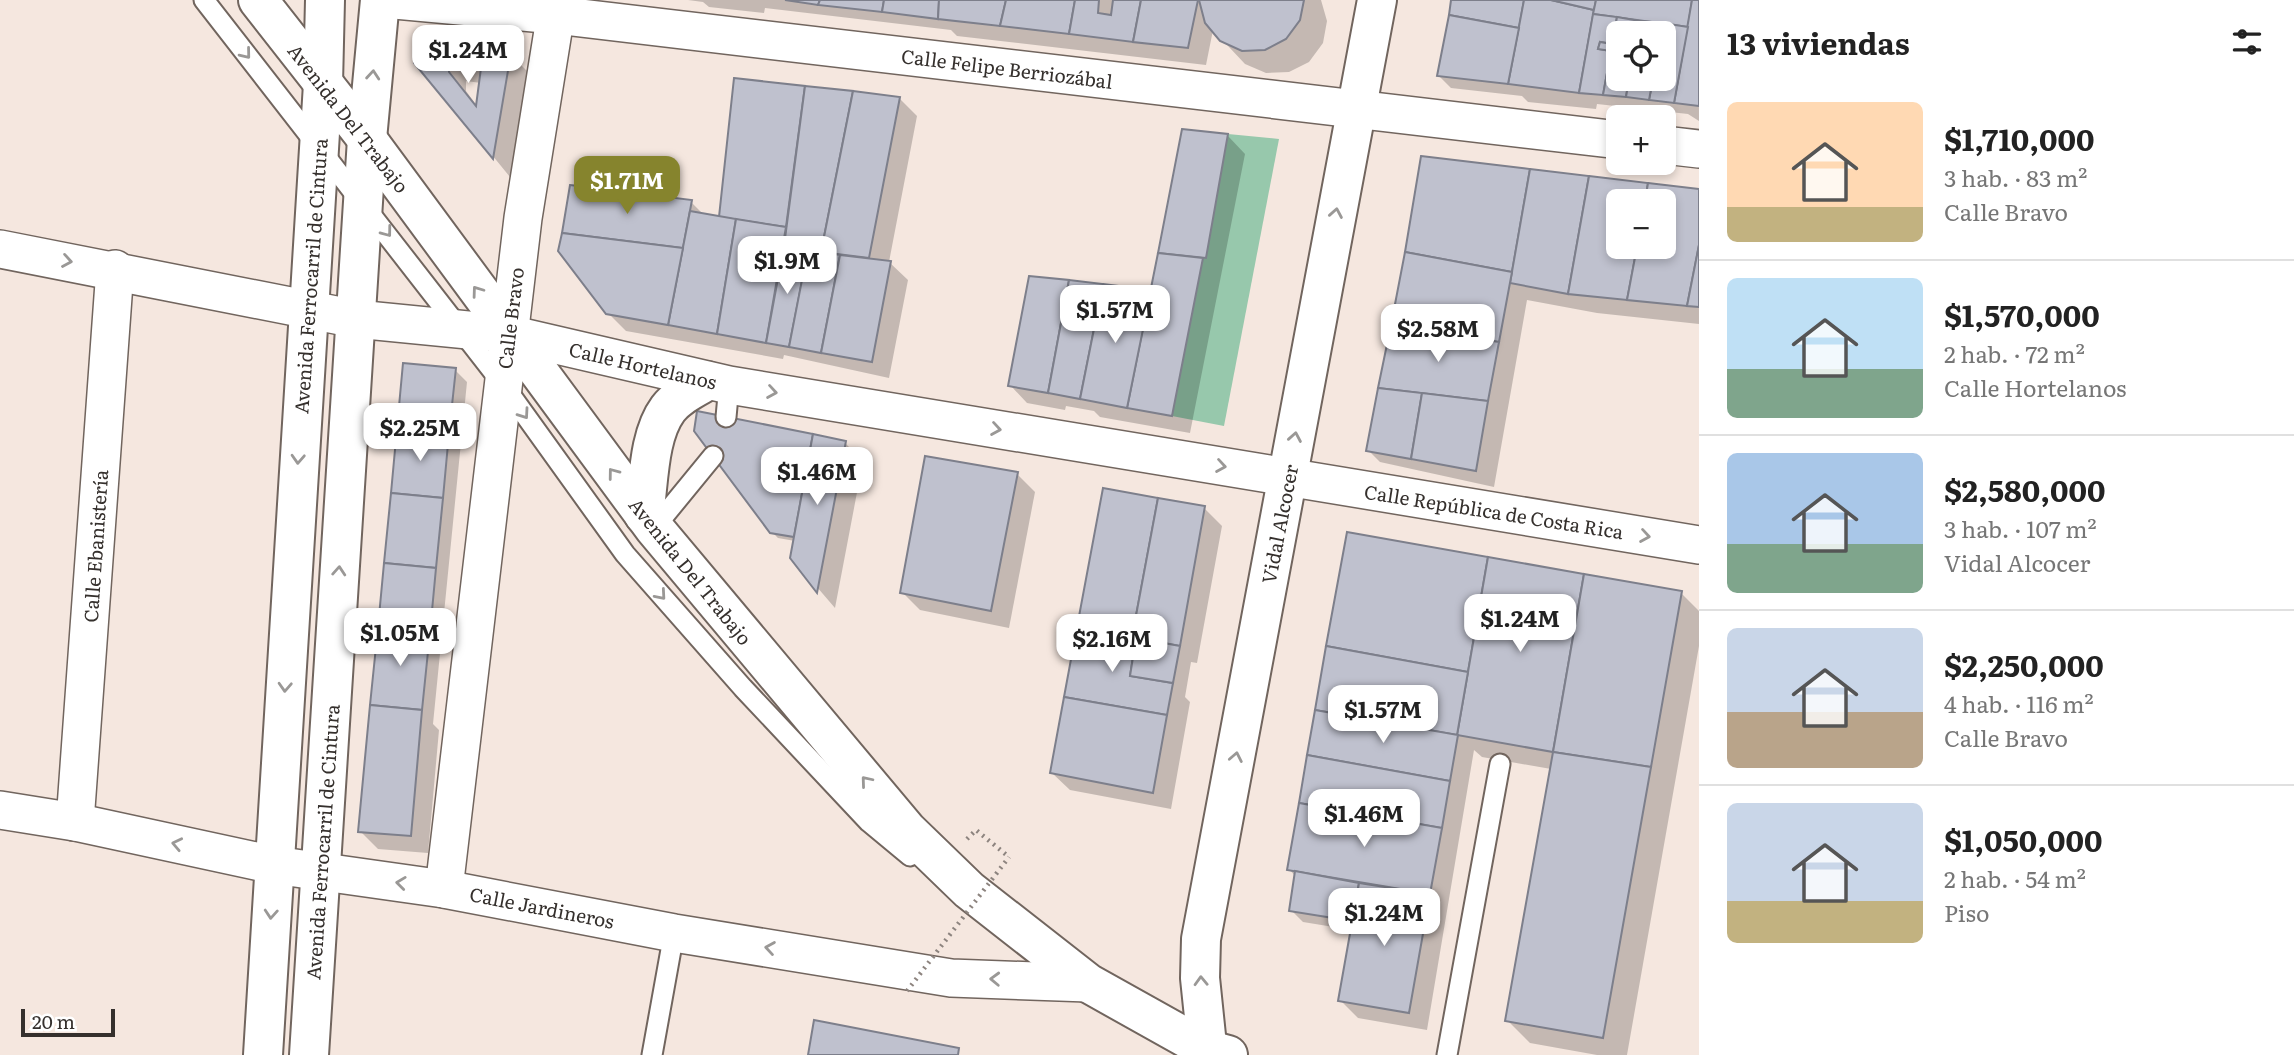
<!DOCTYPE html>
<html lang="es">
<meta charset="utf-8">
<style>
:root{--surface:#fff;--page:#f6f6f6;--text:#222;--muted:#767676;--line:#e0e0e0;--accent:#86842d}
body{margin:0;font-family:Literata,serif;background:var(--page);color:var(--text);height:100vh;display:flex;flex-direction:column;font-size:26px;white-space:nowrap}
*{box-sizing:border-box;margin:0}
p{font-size:23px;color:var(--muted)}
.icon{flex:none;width:38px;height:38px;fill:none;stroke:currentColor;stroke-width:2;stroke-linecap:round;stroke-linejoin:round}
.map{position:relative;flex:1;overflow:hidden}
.side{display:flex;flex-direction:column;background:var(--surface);width:595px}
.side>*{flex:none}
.tools{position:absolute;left:1606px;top:21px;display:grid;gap:14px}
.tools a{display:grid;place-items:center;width:70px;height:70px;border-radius:10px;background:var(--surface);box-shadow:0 4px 10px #0003;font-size:35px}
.scale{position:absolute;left:21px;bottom:18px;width:94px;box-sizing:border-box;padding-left:7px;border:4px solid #35302d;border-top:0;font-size:19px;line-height:24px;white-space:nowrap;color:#35302d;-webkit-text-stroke:5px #fff;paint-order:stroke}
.price{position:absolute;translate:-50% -60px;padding:0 16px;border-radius:14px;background:#fff;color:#222;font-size:23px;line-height:46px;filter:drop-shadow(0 2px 4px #0008)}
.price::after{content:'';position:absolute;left:50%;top:42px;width:21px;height:16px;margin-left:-10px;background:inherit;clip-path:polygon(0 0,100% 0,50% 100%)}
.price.current{background:var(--accent);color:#fff}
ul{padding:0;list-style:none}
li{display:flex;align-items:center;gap:21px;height:175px;padding:0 28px}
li+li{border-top:2px solid var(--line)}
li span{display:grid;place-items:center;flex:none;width:196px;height:140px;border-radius:10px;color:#555}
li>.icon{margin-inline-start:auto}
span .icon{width:84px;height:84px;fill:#fffc;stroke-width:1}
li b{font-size:30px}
h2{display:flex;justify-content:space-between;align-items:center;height:84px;padding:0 28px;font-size:30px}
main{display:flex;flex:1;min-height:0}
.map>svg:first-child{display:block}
</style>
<main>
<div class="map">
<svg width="1699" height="1055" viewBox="0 0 1699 1055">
<rect width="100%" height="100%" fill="#f5e7df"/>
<path fill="#97c8ac" d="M1228,134L1279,139L1224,426L1172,416Z"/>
<g fill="#0003" fill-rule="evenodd">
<path d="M688,0H1321L1327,21L1323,43L1309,62L1289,72L1266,73L1245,64L1213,30L1206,65L957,36L951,30L765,8L764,13L709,7L703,2Z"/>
<path d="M1453,0H1699V121L1688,114L1597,104L1596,109L1528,102L1522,96L1451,88L1439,76ZM1619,33H1664V79H1619Z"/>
<path d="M510,54L528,72L510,177L416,62ZM466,81L481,83L477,106L466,91Z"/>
<path d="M735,80L899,98L917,116L889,262L908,280L889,378L784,355L783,359L626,331L608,313L691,202L705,216L720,219Z"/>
<path d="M1183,131L1228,136L1245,154L1190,433L1100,417L1094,411L1066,406L1065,410L1027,403L1010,385L1152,292Z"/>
<path d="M1423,158L1699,190V324L1597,313L1527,300L1494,487L1380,462L1368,450ZM1619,201H1664V247H1619Z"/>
<path d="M455,370L467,382L433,724L439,730L428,853L378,849L360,831Z"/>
<path d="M845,443L863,461L835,608L792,558L795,541L778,538L772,532Z"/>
<path d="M1017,474L1035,492L1009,628L920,610L902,592Z"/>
<path d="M1104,490L1204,508L1222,526L1197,663L1191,662L1185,697L1190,702L1171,809L1070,790L1052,773Z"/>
<path d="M1348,534L1681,593L1699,611V646L1627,1055H1597L1530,1043L1507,1020L1551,769L1482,757L1474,750L1427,1030L1358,1018L1340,1000L1352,930L1303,922L1291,910L1296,877L1289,869Z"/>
</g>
<g fill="#bfc1ce" stroke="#7d7f8b" stroke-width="2" fill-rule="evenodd">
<path d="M785,0H820L818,5Z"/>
<path d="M820,0H884L882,12L818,5Z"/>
<path d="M884,0H939L938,19L882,12Z"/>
<path d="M939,0H1006L1000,26L938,19Z"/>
<path d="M1006,0H1075L1069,34L1000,26Z"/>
<path d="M1075,0H1099L1098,13L1111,15L1113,0H1141L1133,42L1069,34Z"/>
<path d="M1141,0H1198L1188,48L1133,42Z"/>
<path d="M1199,0H1304L1300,20L1286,39L1265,50L1242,51L1220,41L1205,23Z"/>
<path d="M1451,0H1524L1519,28L1449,15Z"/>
<path d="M1524,0H1551L1594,10L1579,93L1508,84Z"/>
<path d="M1551,0H1596L1594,10Z"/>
<path d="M1596,0H1692L1688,27L1593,14Z"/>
<path d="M1692,0H1699V106L1674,103Z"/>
<path d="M1593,14L1617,17L1612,44L1600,42L1598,49L1611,51L1603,95L1579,93Z"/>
<path d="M1449,15L1519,28L1508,84L1437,76Z"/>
<path d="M1617,17L1640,21L1637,33H1619V79H1629L1626,97L1603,95L1611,51L1598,49L1600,42L1612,44Z"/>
<path d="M1640,21L1663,23L1661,33H1637Z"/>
<path d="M1663,23L1688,27L1674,103L1649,100L1653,79H1664V59H1670L1672,50L1664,49V33H1661Z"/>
<path d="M416,41L511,53L493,159L414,63ZM449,65L481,68L476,106L449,72Z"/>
<path d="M734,78L805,86L786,227L719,217Z"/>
<path d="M1629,79H1653L1649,100L1626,97Z"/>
<path d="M805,86L853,91L821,252L784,246Z"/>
<path d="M853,91L900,97L869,258L821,252Z"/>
<path d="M1182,129L1228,134L1206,258L1158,253Z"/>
<path d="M1421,156L1530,169L1512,272L1405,252Z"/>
<path d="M1530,169L1589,176L1568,294L1510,283Z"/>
<path d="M1589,176L1648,183L1645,201H1619V247H1637L1627,300L1568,294Z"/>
<path d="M1648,183L1699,189V245L1687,306L1627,300L1637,247H1664V201H1645Z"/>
<path d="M570,185L692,200L683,248L562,233Z"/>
<path d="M690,211L736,219L717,334L668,325Z"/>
<path d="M736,219L786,227L766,343L717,334Z"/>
<path d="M562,233L683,248L668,325L606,314L558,251Z"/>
<path d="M1699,245V307L1687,306Z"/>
<path d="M784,246L808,251L789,347L766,343Z"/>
<path d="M808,249L840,255L821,353L789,347Z"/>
<path d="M1405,252L1512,272L1499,342L1391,325Z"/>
<path d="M1158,253L1203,258L1172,416L1127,408Z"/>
<path d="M840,255L891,261L872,362L821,353Z"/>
<path d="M1029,276L1069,280L1048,393L1008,386Z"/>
<path d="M1069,280L1103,284L1080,399L1048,393Z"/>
<path d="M1103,284L1151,290L1127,408L1080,399Z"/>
<path d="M1391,325L1499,342L1488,401L1378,388Z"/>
<path d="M403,363L456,368L449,433L397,428Z"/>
<path d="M1378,388L1422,393L1411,459L1366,451Z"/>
<path d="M1422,393L1488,401L1476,471L1411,459Z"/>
<path d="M697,411L813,434L794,537L770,533L694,431Z"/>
<path d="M397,428L449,433L443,498L391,493Z"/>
<path d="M813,434L846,441L817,593L790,558Z"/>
<path d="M925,456L1018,472L991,611L900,593Z"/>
<path d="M1103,488L1158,498L1132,637L1077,627Z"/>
<path d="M391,493L443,498L436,568L384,563Z"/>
<path d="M1158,498L1205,506L1180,646L1132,637Z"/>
<path d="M1347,532L1488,557L1468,672L1326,646Z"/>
<path d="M1488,557L1584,574L1553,752L1457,735Z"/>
<path d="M384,563L436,568L430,632L378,627Z"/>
<path d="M1584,574L1682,591L1651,767L1553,752Z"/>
<path d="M378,627L430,632L422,710L370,705Z"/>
<path d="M1077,627L1136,638L1130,676L1173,683L1167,715L1064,697Z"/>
<path d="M1136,638L1180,646L1173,683L1130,676Z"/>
<path d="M1326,646L1468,672L1457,735L1315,710Z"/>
<path d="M1064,697L1167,715L1153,793L1050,773Z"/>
<path d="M370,705L422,710L411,836L358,832Z"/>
<path d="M1315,710L1458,735L1450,781L1307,755Z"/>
<path d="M1553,752L1651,767L1603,1038L1505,1021Z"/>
<path d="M1307,755L1450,781L1442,828L1299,803Z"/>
<path d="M1299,803L1442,828L1430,894L1287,870Z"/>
<path d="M1295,871L1359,883L1352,921L1289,911Z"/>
<path d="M1359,883L1430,894L1409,1013L1338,1001Z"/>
<path d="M814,1020L959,1048L958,1055H808Z"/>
</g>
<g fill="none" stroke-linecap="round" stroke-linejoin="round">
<g stroke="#71655e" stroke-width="23">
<g id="service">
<path d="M204,0L502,383L625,554L743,688L869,822L910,856"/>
<path d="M726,417L729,385"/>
<path d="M654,528L713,456"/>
<path d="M652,1055L674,933"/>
<path d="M1447,1055L1500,764"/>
</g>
</g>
<g stroke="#71655e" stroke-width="40">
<g id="minor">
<path d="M395,0L555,15L1619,140"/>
<path d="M1664,145L1699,149"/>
<path d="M0,249L356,319L509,334L729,385L1699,545"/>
<path d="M0,810L75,822L274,865L444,889L674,933L951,978L1088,983"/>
<path d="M75,822L115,269"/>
<path d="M444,889L523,218L558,0"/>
</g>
</g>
<g stroke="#71655e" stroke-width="42">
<g id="tertiary">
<path d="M263,1055L323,84L325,0"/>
<path d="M309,1055L367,139L380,0"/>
</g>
</g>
<g stroke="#71655e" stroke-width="42">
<g id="primary">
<path d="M258,0L367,139L654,528L907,830L969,890L1088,983L1206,1049L1228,1055"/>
<path d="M644,515C649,482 648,436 668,409C678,396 693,389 707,381"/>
<path d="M1208,1055L1200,978L1201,939L1377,0"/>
</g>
</g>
<path stroke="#8d847f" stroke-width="4.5" stroke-dasharray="2 5" stroke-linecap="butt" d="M967,839L976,830L1009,857"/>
<use href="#service" stroke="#fff" stroke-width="19"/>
<use href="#minor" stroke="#fff" stroke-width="37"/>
<use href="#tertiary" stroke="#fff" stroke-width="38"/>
<use href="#primary" stroke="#fff" stroke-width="38"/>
<path stroke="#8d847f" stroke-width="4.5" stroke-dasharray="2 5" stroke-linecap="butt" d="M907,991L1009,857"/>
</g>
<defs><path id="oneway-chevron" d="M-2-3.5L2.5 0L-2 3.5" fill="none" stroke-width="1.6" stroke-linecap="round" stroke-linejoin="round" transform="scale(1.75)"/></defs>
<g stroke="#9a9896">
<use href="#oneway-chevron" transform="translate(246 54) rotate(51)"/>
<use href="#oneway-chevron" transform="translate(373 75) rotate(-85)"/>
<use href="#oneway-chevron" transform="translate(1336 213) rotate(-80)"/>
<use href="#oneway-chevron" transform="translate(387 232) rotate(53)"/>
<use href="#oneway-chevron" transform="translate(67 261) rotate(10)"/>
<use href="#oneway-chevron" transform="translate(477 291) rotate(-126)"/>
<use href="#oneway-chevron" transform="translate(772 392) rotate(9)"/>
<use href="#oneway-chevron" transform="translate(524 414) rotate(55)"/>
<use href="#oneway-chevron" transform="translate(996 429) rotate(9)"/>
<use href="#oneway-chevron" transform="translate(1295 437) rotate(-80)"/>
<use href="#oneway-chevron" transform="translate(298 459) rotate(93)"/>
<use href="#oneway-chevron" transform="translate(1221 466) rotate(9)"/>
<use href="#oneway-chevron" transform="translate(613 473) rotate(-127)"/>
<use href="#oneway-chevron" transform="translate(1645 536) rotate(9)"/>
<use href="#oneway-chevron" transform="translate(339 571) rotate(-86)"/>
<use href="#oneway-chevron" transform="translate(661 595) rotate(49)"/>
<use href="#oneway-chevron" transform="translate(285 687) rotate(93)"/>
<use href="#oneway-chevron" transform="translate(1236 757) rotate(-79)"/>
<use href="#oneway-chevron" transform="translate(866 781) rotate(-130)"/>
<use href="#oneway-chevron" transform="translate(177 844) rotate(-168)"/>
<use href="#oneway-chevron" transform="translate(401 883) rotate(-173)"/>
<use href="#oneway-chevron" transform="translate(271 914) rotate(94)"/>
<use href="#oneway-chevron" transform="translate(770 948) rotate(-171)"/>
<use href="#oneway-chevron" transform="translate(995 979) rotate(-178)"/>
<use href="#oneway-chevron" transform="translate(1201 981) rotate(-92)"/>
</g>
<g text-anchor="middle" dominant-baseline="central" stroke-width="5" stroke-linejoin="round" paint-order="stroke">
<g font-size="19" fill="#35302d" stroke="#fff">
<text transform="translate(1007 68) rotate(7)">Calle Felipe Berriozábal</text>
<text transform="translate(349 118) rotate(52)">Avenida Del Trabajo</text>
<text transform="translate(310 276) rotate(-86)">Avenida Ferrocarril de Cintura</text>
<text transform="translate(510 318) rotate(-83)">Calle Bravo</text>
<text transform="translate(643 365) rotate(13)">Calle Hortelanos</text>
<text transform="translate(1494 511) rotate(9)">Calle República de Costa Rica</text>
<text transform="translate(1279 524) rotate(-79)">Vidal Alcocer</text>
<text transform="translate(95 546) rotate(-86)">Calle Ebanistería</text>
<text transform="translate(691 571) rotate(51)">Avenida Del Trabajo</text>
<text transform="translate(322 842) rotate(-86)">Avenida Ferrocarril de Cintura</text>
<text transform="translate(542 907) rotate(11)">Calle Jardineros</text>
</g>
</g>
</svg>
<div class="tools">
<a><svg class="icon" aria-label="locate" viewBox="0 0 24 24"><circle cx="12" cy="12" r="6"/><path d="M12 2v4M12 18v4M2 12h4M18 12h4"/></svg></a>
<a>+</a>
<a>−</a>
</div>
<div class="scale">20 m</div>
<b class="price" style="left:468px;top:85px">$1.24M</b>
<b class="price current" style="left:627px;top:216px">$1.71M</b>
<b class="price" style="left:787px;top:296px">$1.9M</b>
<b class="price" style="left:1115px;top:345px">$1.57M</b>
<b class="price" style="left:1438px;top:364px">$2.58M</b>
<b class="price" style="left:420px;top:463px">$2.25M</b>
<b class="price" style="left:817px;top:507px">$1.46M</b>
<b class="price" style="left:1520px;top:654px">$1.24M</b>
<b class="price" style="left:400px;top:668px">$1.05M</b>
<b class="price" style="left:1112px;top:674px">$2.16M</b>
<b class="price" style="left:1383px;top:745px">$1.57M</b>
<b class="price" style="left:1364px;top:849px">$1.46M</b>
<b class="price" style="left:1384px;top:948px">$1.24M</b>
</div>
<section class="side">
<h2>13 viviendas<svg class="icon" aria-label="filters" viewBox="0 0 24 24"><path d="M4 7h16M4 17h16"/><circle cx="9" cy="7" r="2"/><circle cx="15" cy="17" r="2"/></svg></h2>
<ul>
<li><span style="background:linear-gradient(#ffd9b3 75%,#c2b280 0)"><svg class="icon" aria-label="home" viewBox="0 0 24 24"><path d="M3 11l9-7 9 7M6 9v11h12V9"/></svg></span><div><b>$1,710,000</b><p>3 hab. · 83 m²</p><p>Calle Bravo</p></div></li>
<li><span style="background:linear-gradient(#bfe0f5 65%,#7fa58c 0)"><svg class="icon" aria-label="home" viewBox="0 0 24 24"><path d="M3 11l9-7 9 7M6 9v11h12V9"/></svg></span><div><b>$1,570,000</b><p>2 hab. · 72 m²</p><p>Calle Hortelanos</p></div></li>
<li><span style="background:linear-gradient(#a9c7e8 65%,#7fa58c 0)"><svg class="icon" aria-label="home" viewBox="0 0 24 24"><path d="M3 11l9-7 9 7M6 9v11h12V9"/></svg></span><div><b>$2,580,000</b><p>3 hab. · 107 m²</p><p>Vidal Alcocer</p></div></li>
<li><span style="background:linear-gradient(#c9d6e8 60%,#b9a48a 0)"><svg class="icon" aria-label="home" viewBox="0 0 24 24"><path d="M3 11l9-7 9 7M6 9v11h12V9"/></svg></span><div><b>$2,250,000</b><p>4 hab. · 116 m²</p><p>Calle Bravo</p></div></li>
<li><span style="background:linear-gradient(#c9d6e8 70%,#c2b280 0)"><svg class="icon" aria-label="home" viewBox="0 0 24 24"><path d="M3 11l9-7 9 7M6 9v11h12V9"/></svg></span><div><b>$1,050,000</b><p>2 hab. · 54 m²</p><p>Piso</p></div></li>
</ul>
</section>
</main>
